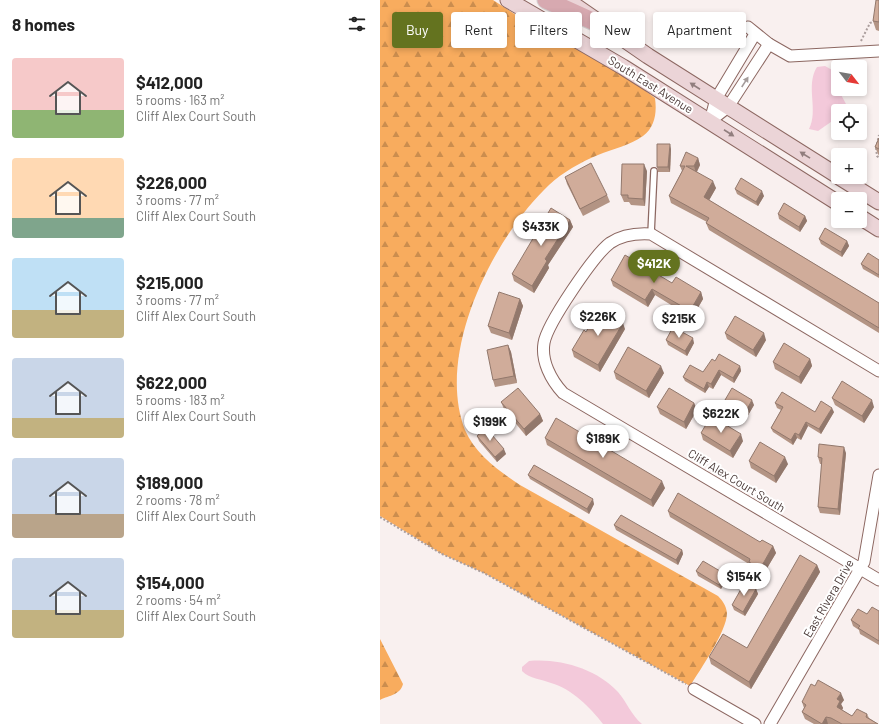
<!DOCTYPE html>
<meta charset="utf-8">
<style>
:root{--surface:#fff;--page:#f6f6f6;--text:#222;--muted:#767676;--accent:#64731f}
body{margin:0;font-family:Barlow,sans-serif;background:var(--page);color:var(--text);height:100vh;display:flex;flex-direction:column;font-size:15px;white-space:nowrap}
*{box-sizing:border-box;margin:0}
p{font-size:13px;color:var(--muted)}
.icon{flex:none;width:22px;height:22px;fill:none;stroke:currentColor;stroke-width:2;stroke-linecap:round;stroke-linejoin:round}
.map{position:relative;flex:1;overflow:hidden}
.side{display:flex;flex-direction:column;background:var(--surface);width:380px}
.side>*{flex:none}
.guide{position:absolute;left:12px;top:12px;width:380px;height:36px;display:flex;gap:8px}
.needle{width:26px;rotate:121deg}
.controls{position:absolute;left:451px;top:60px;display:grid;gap:8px}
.controls a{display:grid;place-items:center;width:36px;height:36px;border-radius:4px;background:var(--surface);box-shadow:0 2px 6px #0003;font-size:20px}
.price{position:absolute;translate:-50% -34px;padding:0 9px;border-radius:14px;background:#fff;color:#222;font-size:13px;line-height:26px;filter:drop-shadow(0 1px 2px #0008)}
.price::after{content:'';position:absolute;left:50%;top:24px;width:12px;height:9px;margin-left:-6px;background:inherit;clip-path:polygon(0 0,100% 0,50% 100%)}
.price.selected{background:var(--accent);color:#fff}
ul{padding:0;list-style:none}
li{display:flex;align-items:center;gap:12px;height:100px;padding:0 12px}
li span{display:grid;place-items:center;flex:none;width:112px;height:80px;border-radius:4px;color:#555}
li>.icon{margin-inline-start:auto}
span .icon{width:48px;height:48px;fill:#fffc;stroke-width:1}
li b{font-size:17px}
h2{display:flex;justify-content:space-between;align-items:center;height:48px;padding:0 12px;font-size:17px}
.tag{padding:0 14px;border-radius:4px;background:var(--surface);box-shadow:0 2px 6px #0003;font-size:14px;line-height:36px}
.tag.selected{background:var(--accent);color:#fff}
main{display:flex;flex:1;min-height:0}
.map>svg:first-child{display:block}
</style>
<main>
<section class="side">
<h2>8 homes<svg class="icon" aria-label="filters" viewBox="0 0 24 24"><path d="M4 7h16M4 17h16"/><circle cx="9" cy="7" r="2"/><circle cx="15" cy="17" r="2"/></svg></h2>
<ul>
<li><span style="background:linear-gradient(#f6c9c9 65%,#8fb573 0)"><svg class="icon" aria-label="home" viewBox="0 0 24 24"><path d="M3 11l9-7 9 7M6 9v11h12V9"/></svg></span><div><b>$412,000</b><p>5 rooms · 163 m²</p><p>Cliff Alex Court South</p></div></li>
<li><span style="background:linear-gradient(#ffd9b3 75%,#7fa58c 0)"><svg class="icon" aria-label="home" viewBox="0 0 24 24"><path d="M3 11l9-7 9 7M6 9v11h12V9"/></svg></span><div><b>$226,000</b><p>3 rooms · 77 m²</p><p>Cliff Alex Court South</p></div></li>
<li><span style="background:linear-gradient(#bfe0f5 65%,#c2b280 0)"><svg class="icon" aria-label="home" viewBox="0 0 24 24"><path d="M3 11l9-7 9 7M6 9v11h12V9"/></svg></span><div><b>$215,000</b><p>3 rooms · 77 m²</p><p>Cliff Alex Court South</p></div></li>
<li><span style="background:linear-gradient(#c9d6e8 75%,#c2b280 0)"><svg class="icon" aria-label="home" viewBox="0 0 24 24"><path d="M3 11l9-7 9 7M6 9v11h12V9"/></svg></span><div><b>$622,000</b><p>5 rooms · 183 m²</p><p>Cliff Alex Court South</p></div></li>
<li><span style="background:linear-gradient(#c9d6e8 70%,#b9a48a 0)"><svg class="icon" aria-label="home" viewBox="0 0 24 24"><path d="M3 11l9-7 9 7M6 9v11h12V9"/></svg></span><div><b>$189,000</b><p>2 rooms · 78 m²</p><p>Cliff Alex Court South</p></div></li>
<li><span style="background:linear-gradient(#c9d6e8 65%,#c2b280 0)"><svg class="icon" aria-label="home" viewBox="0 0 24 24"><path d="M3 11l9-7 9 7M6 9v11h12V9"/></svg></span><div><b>$154,000</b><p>2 rooms · 54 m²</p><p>Cliff Alex Court South</p></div></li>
</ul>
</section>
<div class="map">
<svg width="499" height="724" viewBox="0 0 499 724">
<defs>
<pattern id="forest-firs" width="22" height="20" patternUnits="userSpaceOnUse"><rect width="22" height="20" fill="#f8ac5e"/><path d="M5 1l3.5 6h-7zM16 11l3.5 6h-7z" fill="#cb8d4e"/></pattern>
</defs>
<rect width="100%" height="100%" fill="#f9f0ef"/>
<g fill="url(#forest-firs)">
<path d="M0,0H113L136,15L251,80L275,98C277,113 275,127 263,136C250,145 233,149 218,155C201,162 183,172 169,185C113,238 55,353 85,430C95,454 119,471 140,485L338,596C343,601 346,606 347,613C347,631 320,670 310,686L104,573L62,554L0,516Z"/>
<path d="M0,639L23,684C20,695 10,695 0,700Z"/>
</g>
<g fill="#f3c9da">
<path d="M445,66L454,71L458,89L466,104L464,111H458V117L438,131L429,129C439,110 425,86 437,67Z"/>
<path d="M149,661C180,658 217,669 238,692C247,702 251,715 262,724H223C210,707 192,689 171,683C161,679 150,679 142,671V667Z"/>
</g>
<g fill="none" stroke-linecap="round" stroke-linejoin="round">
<g stroke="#8c6761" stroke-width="8">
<path id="service" d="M271,234L274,171"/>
</g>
<g stroke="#8c6761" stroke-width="13">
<g id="minor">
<path d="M368,27L389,44L410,56L499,51"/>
<path d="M330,121L336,99L375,34"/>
<path d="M330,121L348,107L389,44"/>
<path d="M499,371L271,234C256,233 242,235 230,243C214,255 167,324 164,343C161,361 171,380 183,393L499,580"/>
<path d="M314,689L375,724"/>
<path d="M390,724L484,562L499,475"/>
</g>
</g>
<g stroke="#8c6761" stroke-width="17">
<g id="secondary">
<path d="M128,0L243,67L458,203"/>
<path d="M187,0L268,56L458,176"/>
<path d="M459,177L499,202"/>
<path d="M480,217L499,229"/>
</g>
</g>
<g stroke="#d3cfcf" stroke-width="19">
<path id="primary" d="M166,0L230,29"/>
</g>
<g stroke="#aa9d9c" stroke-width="2" stroke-dasharray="2 2" stroke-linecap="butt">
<path d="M481,41L490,23L495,21"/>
<path d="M497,144L499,135"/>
<path d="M496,148L497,156L499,158"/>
<path d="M0,517L62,554L104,573L306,684"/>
</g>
<use href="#service" stroke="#fff" stroke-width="5.5"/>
<use href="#minor" stroke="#fff" stroke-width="11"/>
<use href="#secondary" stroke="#ebd4d7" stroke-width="15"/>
<use href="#primary" stroke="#d7a9b0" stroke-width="17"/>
</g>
<g fill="#b39484">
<path d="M499,0V31L496,30L493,21Z"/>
<path d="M499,138V156L495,147Z"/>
<path d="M291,149L290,172H278L277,167Z"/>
<path d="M318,158L320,165L317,172L336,188L329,200L499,303V333L329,230L326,223L327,222L291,203L289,196L302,171L300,166Z"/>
<path d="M267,171L265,206L251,205L249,202H244L241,195Z"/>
<path d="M185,177L227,195L230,202L203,216L187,184Z"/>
<path d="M355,189L384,196L378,206L357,194Z"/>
<path d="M398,214L425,216L427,221L420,232L399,219Z"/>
<path d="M190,220L193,227L168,265L169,268L154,293L134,281L132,274Z"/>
<path d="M439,239L467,241L469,246L462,257L441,244Z"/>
<path d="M499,260V278L483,269L481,264Z"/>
<path d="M231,280L292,283L321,292L323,299L312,318L275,295L268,307L233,286Z"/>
<path d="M140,299L143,306L132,340L111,333L108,326Z"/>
<path d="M245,329L220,372L194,357L192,350Z"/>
<path d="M345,333L386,340L376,357L347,339Z"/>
<path d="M286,340L314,343L307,356L288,345Z"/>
<path d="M128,345L131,352L137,383L115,387L113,380Z"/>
<path d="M430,359L432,366L421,384L395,369L393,362Z"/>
<path d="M335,361L360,366L361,371L354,383L341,375L333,389L329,387L325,393L305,381L303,377L323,372Z"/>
<path d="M234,372L284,373L269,398L236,379Z"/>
<path d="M452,398L494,407L484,423L455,405Z"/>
<path d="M345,400L374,405L367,417L346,405Z"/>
<path d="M121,402L160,414L163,421L146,436L124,409Z"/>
<path d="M314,403L317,410L306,429L280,414L277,407Z"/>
<path d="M395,403L435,412H454L441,434L428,426L421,440L417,438L413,445L393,432L391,428L401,410L397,408Z"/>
<path d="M321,433L363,441L353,458L323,440Z"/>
<path d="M97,436L126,454L117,462L99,441Z"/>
<path d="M165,438L285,488L273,507L167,445Z"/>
<path d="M466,453L460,515L440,513L438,507L442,464H440L438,457Z"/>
<path d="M369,461L408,464L396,483L371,468Z"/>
<path d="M148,475L214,504L209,514L150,479Z"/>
<path d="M288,511L380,542L393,546L396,553L383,575L371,569L369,564L290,517Z"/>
<path d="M234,525L302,550L303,554L298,565L236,530Z"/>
<path d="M437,565L440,572L371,689L331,664L329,657L367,648Z"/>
<path d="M316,571L347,578L341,589L318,576Z"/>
<path d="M376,589L378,594L365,616L354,610L352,605Z"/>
<path d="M499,611V645L480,634L479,630L473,626L471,620L487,614Z"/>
<path d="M435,686L464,700L461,704L463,708L462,710L472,716L487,714L489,718L498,724H434L425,719L422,712L424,708L422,702Z"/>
</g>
<g fill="#92786c">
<path d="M290,144L291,149L290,172L288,167Z"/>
<path d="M318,158L320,165L316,173L314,166Z"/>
<path d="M264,164L267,171L265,206L263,199Z"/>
<path d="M333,181L336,188L327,204L324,197Z"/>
<path d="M382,191L384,196L378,206L376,202Z"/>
<path d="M425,216L427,221L420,232L419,227Z"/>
<path d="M190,220L193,227L168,265L169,268L154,293L152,286L165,259Z"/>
<path d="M467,241L469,246L462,257L461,252Z"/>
<path d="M272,289L275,295L268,307L265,300Z"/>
<path d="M321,292L323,299L312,318L310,311Z"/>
<path d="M140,299L143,306L132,340L129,333Z"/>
<path d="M243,323L245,329L220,372L218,365Z"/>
<path d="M384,333L386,340L376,357L373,350Z"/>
<path d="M313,338L314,343L307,356L305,351Z"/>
<path d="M128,345L131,352L137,383L134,376Z"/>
<path d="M430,359L432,366L421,384L419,377Z"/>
<path d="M281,366L284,373L269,398L266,391Z"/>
<path d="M360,366L361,371L354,383L353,378Z"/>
<path d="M339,370L341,375L333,389L331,384Z"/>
<path d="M327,382L329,387L325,393L324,389Z"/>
<path d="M372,400L374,405L367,417L365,413Z"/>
<path d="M492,400L494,407L484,423L482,416Z"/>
<path d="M314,403L317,410L306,429L304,422Z"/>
<path d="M452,408L454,412L441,434L439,429Z"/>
<path d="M160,414L163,421L146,436L144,429Z"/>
<path d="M426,422L428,426L421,440L419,435Z"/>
<path d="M415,433L417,438L413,445L411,440Z"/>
<path d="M361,434L363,441L353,458L350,451Z"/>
<path d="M464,447L466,453L460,515L458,509Z"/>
<path d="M124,449L126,454L117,462L115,457Z"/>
<path d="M405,457L408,464L396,483L394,476Z"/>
<path d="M282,481L285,488L273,507L271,500Z"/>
<path d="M213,499L214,504L209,514L207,509Z"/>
<path d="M393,546L396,553L383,575L380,569Z"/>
<path d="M302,550L303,554L298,565L296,560Z"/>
<path d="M437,565L440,572L371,689L369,682Z"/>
<path d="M345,574L347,578L341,589L339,585Z"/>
<path d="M376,589L378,594L365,616L363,612Z"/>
<path d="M461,693L464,700L461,704L463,708L460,714L457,707V699Z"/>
<path d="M446,717L448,724H442Z"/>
</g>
<g fill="#d0ac9a" stroke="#92786c">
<path d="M496,0H499V22L493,21Z"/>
<path d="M499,138V149L495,147Z"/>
<path d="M277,144H290L288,167H277Z"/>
<path d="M306,152L318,158L314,166H306L333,181L324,197L499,303V328L326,223L329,218L289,196L305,166H300Z"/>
<path d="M211,163L227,195L200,209L185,177Z"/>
<path d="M242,164H264L263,199L248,198V195H241Z"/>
<path d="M361,178L382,191L376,202L355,189Z"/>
<path d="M404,203L425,216L419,227L398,214Z"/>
<path d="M171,208L190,220L165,259L167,261L152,286L132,274Z"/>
<path d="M445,228L467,241L461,252L439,239Z"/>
<path d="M488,253L499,260V275L481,264Z"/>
<path d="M245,255L292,283L296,277L321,292L310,311L272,289L265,300L231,280Z"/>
<path d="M119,292L140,299L129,333L108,326Z"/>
<path d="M219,309L243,323L218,365L192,350L204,330L206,332Z"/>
<path d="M355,316L384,333L373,350L345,333Z"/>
<path d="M293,327L313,338L305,351L286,340Z"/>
<path d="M404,343L430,359L419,377L393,362Z"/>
<path d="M128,345L134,376L113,380L107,350Z"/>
<path d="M248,347L281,366L266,391L234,372Z"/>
<path d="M339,354L360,366L353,378L339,370L331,384L327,382L324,389L303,377L310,365L323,372L332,359L335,361Z"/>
<path d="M462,381L492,400L482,416L452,398Z"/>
<path d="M138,388L160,414L144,429L121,402Z"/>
<path d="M289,388L314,403L304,422L277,407Z"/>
<path d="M352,388L372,400L365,413L345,400Z"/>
<path d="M402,392L435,412L441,401L452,408L439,429L426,422L419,435L415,433L411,440L391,428L403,407L395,403Z"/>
<path d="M331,416L361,434L350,451L321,433Z"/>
<path d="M176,418L282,481L271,500L165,438Z"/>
<path d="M106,428L124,449L115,457L97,436Z"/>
<path d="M380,442L405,457L394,476L369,461Z"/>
<path d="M439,444L464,447L458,509L438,507L442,458L438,457Z"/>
<path d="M154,465L213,499L207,509L148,475Z"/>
<path d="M298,493L380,542L382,540L393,546L380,569L369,562L370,559L288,511Z"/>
<path d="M241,515L302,550L296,560L234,525Z"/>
<path d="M420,555L437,565L369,682L329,657L343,634L367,648Z"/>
<path d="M323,561L345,574L339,585L316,571Z"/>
<path d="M365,582L376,589L363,612L352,605Z"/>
<path d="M492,607L499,611V641L478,628L480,626L471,620L478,609L487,614Z"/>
<path d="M438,680L461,693L457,699L460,701L457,707L472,716L477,709L487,714L486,717L498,724H462L451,718L446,717L442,724L422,712L426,705L422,702L431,684L435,686Z"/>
</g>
<defs><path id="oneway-solid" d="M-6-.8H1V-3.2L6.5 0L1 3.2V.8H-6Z"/></defs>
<use fill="#a49b9a" href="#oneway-solid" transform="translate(365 82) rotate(-57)"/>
<g fill="#917e7e">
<use href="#oneway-solid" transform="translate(315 86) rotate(-147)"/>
<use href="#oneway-solid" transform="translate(349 133) rotate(33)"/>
<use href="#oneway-solid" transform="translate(425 155) rotate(-148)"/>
</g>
<g text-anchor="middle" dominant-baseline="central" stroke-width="4" stroke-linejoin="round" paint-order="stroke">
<g font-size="12" fill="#483735" stroke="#fff">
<text transform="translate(271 84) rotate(32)">South East Avenue</text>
<text transform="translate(357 480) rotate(31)">Cliff Alex Court South</text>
<text transform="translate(448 598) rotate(-60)">East Rivera Drive</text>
</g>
</g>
</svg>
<div class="controls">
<a><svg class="needle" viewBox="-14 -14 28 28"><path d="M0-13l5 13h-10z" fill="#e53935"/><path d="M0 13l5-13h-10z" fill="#767676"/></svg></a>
<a><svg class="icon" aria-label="locate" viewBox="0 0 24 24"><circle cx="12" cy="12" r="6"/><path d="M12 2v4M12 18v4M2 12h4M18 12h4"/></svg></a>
<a>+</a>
<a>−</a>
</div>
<b class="price" style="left:161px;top:247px">$433K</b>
<b class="price selected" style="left:274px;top:284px">$412K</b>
<b class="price" style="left:218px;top:337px">$226K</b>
<b class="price" style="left:299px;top:339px">$215K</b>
<b class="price" style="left:341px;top:434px">$622K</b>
<b class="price" style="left:110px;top:442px">$199K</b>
<b class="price" style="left:223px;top:459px">$189K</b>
<b class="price" style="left:364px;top:597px">$154K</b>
<div class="guide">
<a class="tag selected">Buy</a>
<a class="tag">Rent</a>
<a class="tag">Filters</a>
<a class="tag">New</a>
<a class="tag">Apartment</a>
</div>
</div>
</main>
